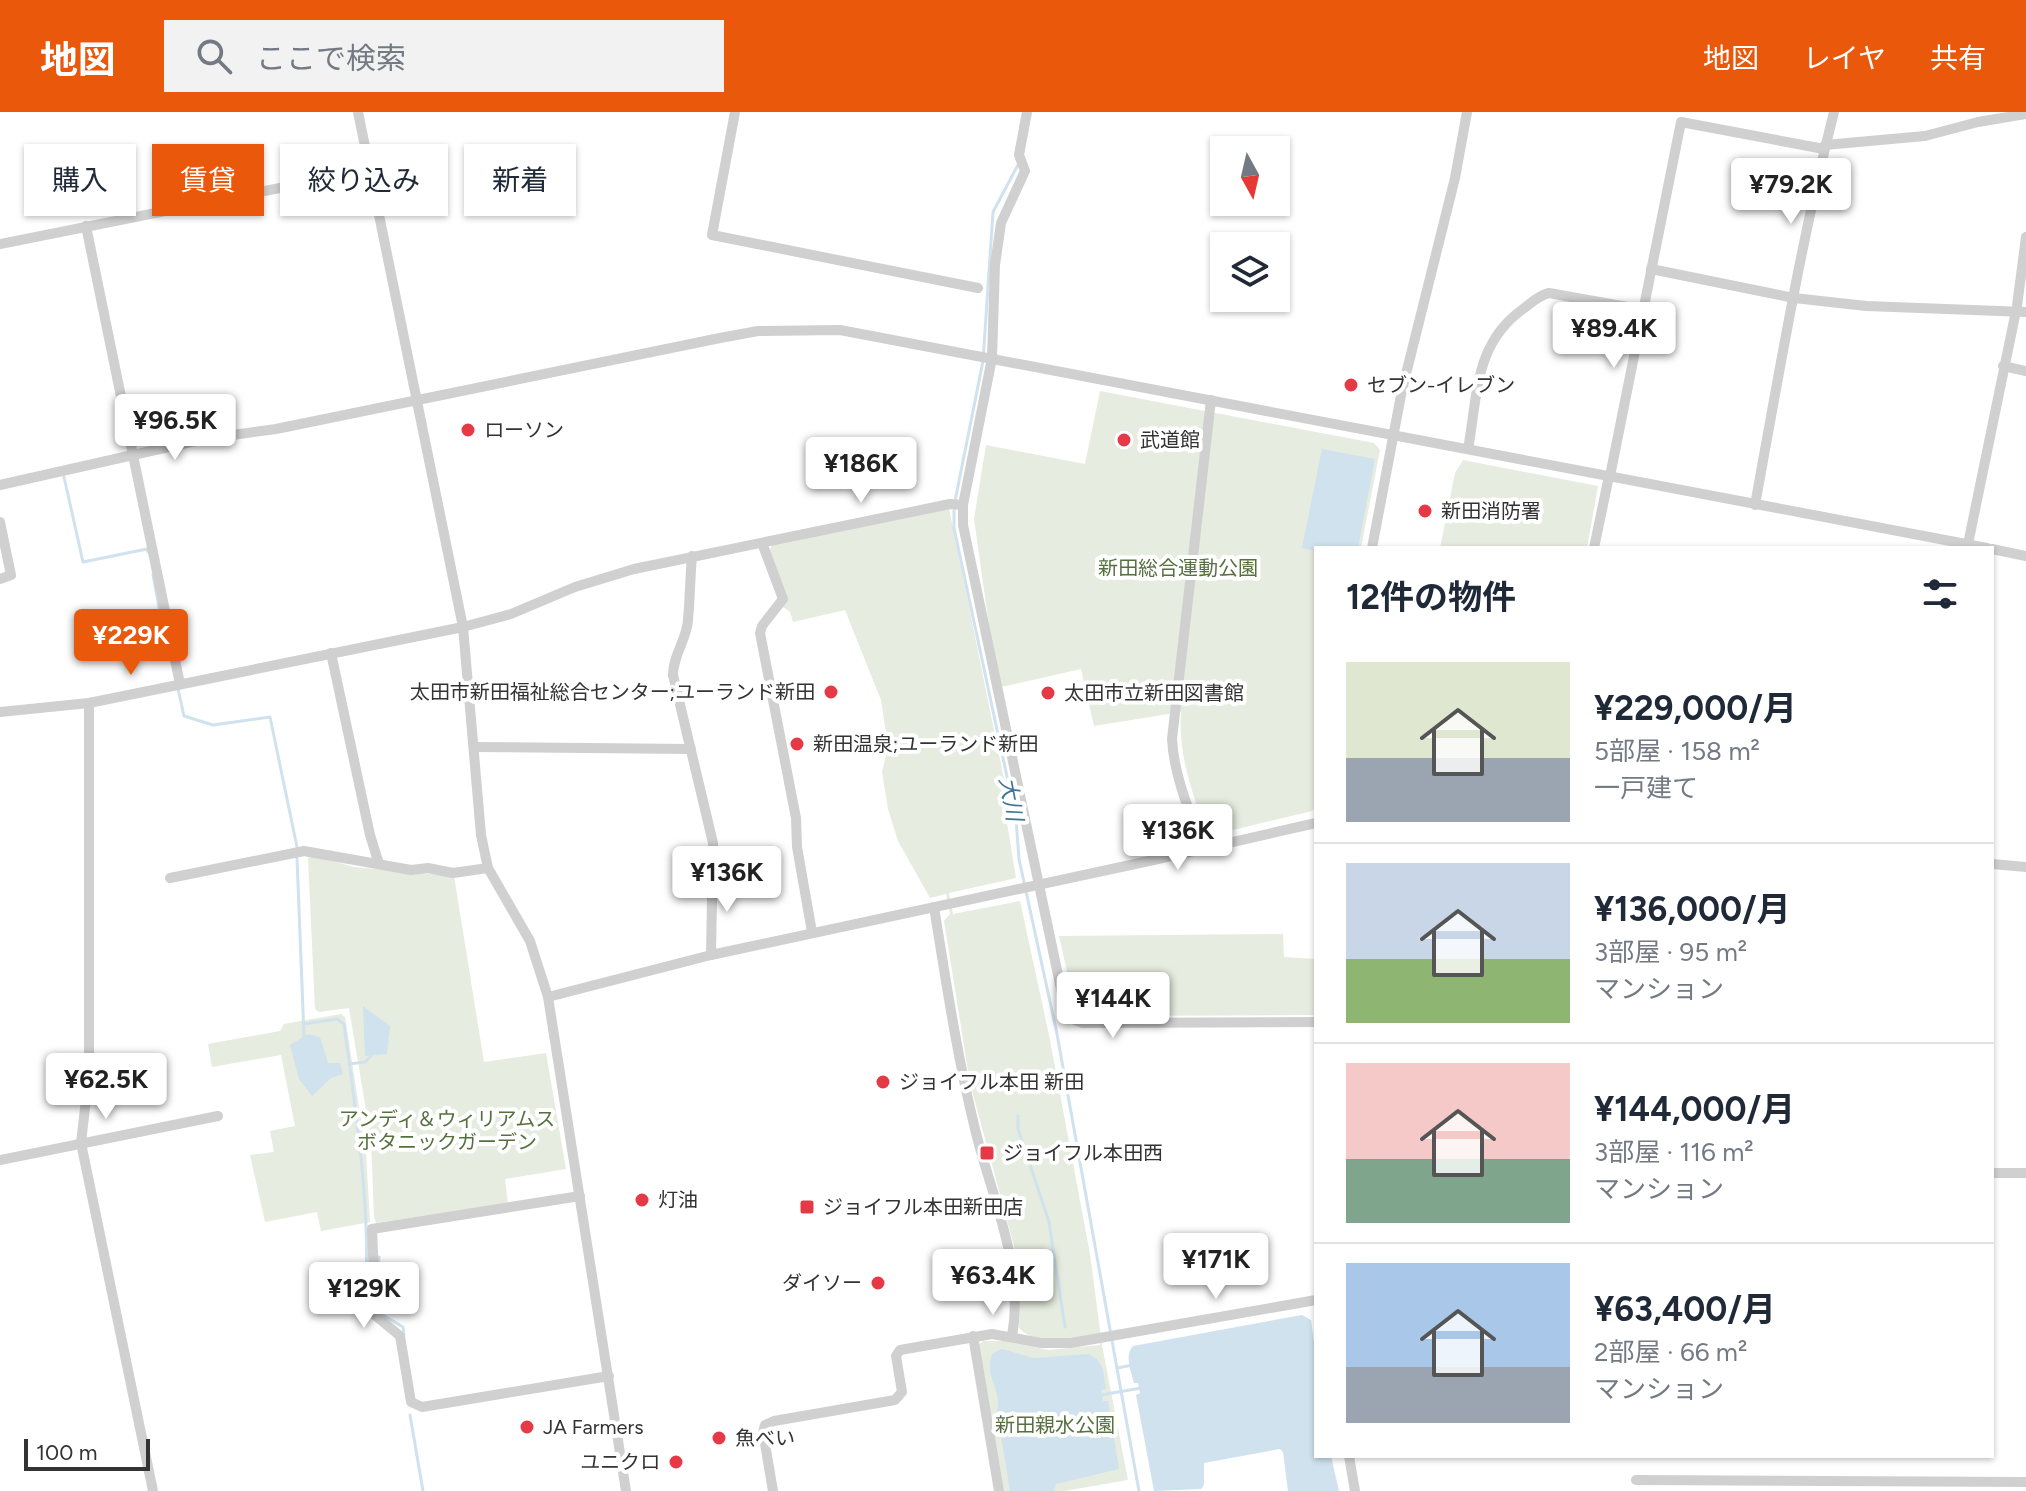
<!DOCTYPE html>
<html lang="ja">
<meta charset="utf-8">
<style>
:root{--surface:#fff;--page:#f2f2f3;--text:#1f2937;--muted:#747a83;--line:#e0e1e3;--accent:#ea580c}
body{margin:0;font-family:Figtree,"Noto Sans JP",sans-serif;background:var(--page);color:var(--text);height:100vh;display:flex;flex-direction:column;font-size:30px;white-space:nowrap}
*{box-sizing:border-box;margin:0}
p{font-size:26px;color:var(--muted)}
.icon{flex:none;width:44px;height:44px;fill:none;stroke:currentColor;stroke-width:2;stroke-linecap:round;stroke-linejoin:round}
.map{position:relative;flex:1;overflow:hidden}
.sheet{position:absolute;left:1314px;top:434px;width:680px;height:912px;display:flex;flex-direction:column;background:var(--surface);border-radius:0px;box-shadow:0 2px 6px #0004}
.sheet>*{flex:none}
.guide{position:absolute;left:24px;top:32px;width:760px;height:72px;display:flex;gap:16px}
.needle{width:52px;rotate:172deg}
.tools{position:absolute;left:1210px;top:24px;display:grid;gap:16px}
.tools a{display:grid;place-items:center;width:80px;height:80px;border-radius:0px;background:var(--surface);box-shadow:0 2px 6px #0004;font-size:40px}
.scale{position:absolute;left:24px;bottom:20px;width:126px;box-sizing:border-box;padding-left:8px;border:4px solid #333;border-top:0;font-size:22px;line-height:28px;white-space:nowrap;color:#333;-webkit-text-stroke:6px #fff;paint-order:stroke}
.price{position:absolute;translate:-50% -68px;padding:0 18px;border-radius:8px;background:#fff;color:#222;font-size:26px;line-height:52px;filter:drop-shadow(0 2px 4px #0008)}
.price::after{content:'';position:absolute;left:50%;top:48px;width:24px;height:18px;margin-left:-12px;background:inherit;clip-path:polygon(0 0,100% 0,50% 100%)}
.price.on{background:var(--accent);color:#fff}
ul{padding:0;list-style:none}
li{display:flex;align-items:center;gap:24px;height:200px;padding:0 32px}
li+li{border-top:2px solid var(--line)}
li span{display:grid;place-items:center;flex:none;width:224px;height:160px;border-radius:0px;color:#555}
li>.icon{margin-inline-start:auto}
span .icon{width:96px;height:96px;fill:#fffc;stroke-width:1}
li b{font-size:34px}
h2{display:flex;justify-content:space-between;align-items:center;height:96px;padding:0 32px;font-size:34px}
.pill{padding:0 28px;border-radius:0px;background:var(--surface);box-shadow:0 2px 6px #0004;font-size:28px;line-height:72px}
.pill.on{background:var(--accent);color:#fff}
header{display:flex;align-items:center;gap:48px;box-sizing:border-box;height:112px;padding:0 40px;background:var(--accent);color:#fff}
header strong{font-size:38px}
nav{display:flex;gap:44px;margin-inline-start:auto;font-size:28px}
.search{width:560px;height:72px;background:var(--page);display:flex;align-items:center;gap:20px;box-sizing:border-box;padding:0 28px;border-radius:0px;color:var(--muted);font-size:30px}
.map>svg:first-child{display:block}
</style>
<header>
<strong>地図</strong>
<div class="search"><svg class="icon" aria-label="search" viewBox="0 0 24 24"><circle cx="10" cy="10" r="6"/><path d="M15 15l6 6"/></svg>ここで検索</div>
<nav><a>地図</a><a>レイヤ</a><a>共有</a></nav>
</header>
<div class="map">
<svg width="2026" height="1379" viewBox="0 0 2026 1379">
<rect width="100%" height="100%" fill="#fff"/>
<g fill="#e6ecdf">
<path d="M1100,279L1374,331L1380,338L1361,436H1316V695L1312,699L1208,724C1193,683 1178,645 1181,600L1094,614L1081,557L1001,575L990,520L974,407L986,333L1085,352Z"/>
<path d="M1463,348L1598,374L1587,436H1440L1455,361Z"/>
<path d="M949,396L1011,702L1007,711L1016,766L949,781L953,802L1020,789L1049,923L1090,1142L1102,1233L1128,1368L1064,1379H1004L979,1233L983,1229H1005L1048,1238L1100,1233L1099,1223C1075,1226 1037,1236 1019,1216L1020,1190L1015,1138L970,971L944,809L950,802L946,782L930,786L898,729L888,697L882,660L888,635L881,588L845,498L793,510L790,500L782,494L769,438L773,432Z"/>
<path d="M311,743L354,755L454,764L484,950L546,941L566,1057L505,1067L508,1091L376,1111L374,1105L371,1028L349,896L319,900L315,897L308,746Z"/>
<path d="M1283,822L1284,845L1316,847V903L1087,904L1075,895L1059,824Z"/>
<path d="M341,902L345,905L366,1040L370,1110L321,1119L317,1100L265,1110L250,1043L274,1040L270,1019L295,1014L281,943L212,955L208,932L280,919L284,912Z"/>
</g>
<g fill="#cfe2ee">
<path d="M1322,337L1375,347L1358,436H1316V439L1302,436Z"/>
<path d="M363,894L390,914L387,942L365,944Z"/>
<path d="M308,922L320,925L328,951H340L343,962L331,966L312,984L299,967L290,933Z"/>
<path d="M1302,1203L1311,1208L1316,1244V1344H1331L1339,1379H1288L1283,1340L1280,1337L1204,1351V1373L1201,1377L1154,1379L1136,1283L1140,1281L1138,1271H1134C1131,1259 1124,1244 1133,1234Z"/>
<path d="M1002,1237L1034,1246L1089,1242L1098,1248L1103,1257L1106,1277L1101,1278L1103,1289H1108L1119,1357L1056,1372L1054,1379H1010L997,1299C1003,1279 982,1262 993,1241Z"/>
</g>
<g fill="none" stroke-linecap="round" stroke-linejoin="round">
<g stroke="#cfe2ee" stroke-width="3">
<path d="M64,365L83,450L147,437L148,440"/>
<path d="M955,389L983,249L993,100L1019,51"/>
<path d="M954,397V416L1016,707L1019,747L1057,922L1139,1379"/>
<path d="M153,463L162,511"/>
<path d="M178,577L184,604L213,613L270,605L297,735"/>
<path d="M297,746L304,924"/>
<path d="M304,912L337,907L344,912C357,1009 373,1107 364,1204"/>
<path d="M349,952L365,950L371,944"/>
<path d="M1018,1004V1017L1049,1110L1065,1215"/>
<path d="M378,1157L379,1145"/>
<path d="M381,1202L403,1215L404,1222"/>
<path d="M1117,1256L1133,1253"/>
<path d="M1101,1283L1141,1276"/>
<path d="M410,1303L423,1379"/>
</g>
<g stroke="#d0d0d0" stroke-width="10">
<path d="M358,0L463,515L481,723L488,756L530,829L548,885L626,1379"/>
<path d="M735,0L712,123L978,176"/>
<path d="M1027,0L1019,43L1025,59L1001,111L995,153L992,246L963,393V413L1065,896L1070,906L1082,911L1316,910"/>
<path d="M1825,33L1925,24L1978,10L2026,2"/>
<path d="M86,114L180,572"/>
<path d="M0,132L370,58"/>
<path d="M1651,157L1794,186L1866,194L2026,200"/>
<path d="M2003,254L2026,259"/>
<path d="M1468,337C1478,283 1474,232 1523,197C1531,191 1539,183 1549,181L1644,198"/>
<path d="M1610,364L1681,10L1824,37"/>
<path d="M0,373L204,327L276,317L720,226L758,219L840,218L1987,436"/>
<path d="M1755,393C1779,262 1801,129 1834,0"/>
<path d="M0,410L11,463L0,467"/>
<path d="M762,431L783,487L762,514L760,521L796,706L797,735L812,820"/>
<path d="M1968,432L2017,194L2026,125"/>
<path d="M1372,436L1402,278L1455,66L1467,0"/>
<path d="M1594,436L1609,364"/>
<path d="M1992,437L2026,444"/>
<path d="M692,444C690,466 690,487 688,508C687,527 673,543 673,563L713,731L711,843"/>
<path d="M331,541L370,723L379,752"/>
<path d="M89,591V961L81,1031L153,1379"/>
<path d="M0,600L89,591L463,515L511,502L575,475L634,457L950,392L963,393"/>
<path d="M474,635L691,637"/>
<path d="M1204,737C1190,701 1174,665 1172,627L1211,288"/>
<path d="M1992,752L2026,755"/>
<path d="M170,766L304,739L411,758L428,756L453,761L488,756"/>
<path d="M934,795C946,869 957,944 975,1017C991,1084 1025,1154 1012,1224"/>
<path d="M548,885L711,843L1149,749L1316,711"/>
<path d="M0,1048L218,1004"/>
<path d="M1992,1061H2026"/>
<path d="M580,1084L372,1117L374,1165L370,1199L400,1224L411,1290L422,1295L609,1264"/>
<path d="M973,1224L999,1379"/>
<path d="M1349,1344L1355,1379"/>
<path d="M1636,1368L2026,1370"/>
<path d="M773,1379L763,1320L765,1313L774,1309L895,1288L902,1280L896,1244L900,1238L992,1222L1041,1231H1071L1316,1188"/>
</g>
</g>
<g fill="#e63946" stroke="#fff" stroke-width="3">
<circle cx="1351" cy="273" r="8"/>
<circle cx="468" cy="318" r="8"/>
<circle cx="1124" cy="328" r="8"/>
<circle cx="1425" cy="399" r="8"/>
<circle cx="831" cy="580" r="8"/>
<circle cx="1048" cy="581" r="8"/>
<circle cx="797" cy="632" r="8"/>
<circle cx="883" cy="970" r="8"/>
<rect x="979" y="1033" width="16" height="16" rx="4"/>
<circle cx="642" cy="1088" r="8"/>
<rect x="799" y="1087" width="16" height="16" rx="4"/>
<circle cx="878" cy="1171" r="8"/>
<circle cx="527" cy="1315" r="8"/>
<circle cx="719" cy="1326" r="8"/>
<circle cx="676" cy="1350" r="8"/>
</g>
<g text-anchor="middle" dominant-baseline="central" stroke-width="8" stroke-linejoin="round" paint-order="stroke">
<g font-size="20" fill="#333" stroke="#fff" text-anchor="start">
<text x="1367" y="273">セブン-イレブン</text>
<text x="484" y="318">ローソン</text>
<text x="1140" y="328">武道館</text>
<text x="1441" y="399">新田消防署</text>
<text x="815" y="580" text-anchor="end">太田市新田福祉総合センター;ユーランド新田</text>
<text x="1064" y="581">太田市立新田図書館</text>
<text x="813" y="632">新田温泉;ユーランド新田</text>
<text x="899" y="970">ジョイフル本田 新田</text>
<text x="1003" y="1041">ジョイフル本田西</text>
<text x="658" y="1088">灯油</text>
<text x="823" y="1095">ジョイフル本田新田店</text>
<text x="862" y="1171" text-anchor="end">ダイソー</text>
<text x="543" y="1315">JA Farmers</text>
<text x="735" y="1326">魚べい</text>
<text x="660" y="1350" text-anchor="end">ユニクロ</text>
</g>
<g font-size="20" fill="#56703f" stroke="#fff">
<text x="1178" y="456">新田総合運動公園</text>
<text x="447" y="1007">アンディ＆ウィリアムス<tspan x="447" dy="23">ボタニックガーデン</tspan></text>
<text x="1055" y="1313">新田親水公園</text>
</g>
<g font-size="22" font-style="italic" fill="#3f7597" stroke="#fff">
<text transform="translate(1011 687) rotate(79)">大川</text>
</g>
</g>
</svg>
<div class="tools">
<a><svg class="needle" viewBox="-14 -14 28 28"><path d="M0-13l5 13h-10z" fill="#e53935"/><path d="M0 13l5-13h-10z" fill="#747a83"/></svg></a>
<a><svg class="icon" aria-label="layers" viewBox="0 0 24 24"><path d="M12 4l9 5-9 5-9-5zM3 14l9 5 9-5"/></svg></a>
</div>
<div class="scale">100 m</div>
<b class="price" style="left:1791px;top:114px">¥79.2K</b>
<b class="price" style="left:1614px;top:258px">¥89.4K</b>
<b class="price" style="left:175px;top:350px">¥96.5K</b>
<b class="price" style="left:861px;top:393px">¥186K</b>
<b class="price on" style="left:131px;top:565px">¥229K</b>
<b class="price" style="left:1178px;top:760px">¥136K</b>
<b class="price" style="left:727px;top:802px">¥136K</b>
<b class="price" style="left:1113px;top:928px">¥144K</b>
<b class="price" style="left:106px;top:1009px">¥62.5K</b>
<b class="price" style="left:1216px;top:1189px">¥171K</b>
<b class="price" style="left:993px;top:1205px">¥63.4K</b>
<b class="price" style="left:364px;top:1218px">¥129K</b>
<div class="guide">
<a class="pill">購入</a>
<a class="pill on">賃貸</a>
<a class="pill">絞り込み</a>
<a class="pill">新着</a>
</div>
<section class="sheet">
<h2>12件の物件<svg class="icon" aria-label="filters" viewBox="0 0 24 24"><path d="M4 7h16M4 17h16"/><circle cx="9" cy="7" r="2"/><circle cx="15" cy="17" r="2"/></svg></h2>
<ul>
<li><span style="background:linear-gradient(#dfe7d0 60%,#9aa5b1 0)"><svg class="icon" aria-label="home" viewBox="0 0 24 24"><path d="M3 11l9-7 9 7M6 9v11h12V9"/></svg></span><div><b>¥229,000/月</b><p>5部屋 · 158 m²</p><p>一戸建て</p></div></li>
<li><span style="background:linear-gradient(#c9d6e8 60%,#8fb573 0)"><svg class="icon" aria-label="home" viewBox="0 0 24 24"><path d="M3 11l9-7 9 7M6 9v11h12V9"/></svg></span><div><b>¥136,000/月</b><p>3部屋 · 95 m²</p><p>マンション</p></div></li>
<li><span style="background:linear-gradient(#f6c9c9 60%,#7fa58c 0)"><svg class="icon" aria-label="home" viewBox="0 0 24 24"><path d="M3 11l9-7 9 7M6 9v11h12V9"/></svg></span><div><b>¥144,000/月</b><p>3部屋 · 116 m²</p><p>マンション</p></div></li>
<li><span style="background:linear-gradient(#a9c7e8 65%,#9aa5b1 0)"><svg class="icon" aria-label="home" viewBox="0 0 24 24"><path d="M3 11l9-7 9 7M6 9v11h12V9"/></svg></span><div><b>¥63,400/月</b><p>2部屋 · 66 m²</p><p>マンション</p></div></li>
</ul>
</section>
</div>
